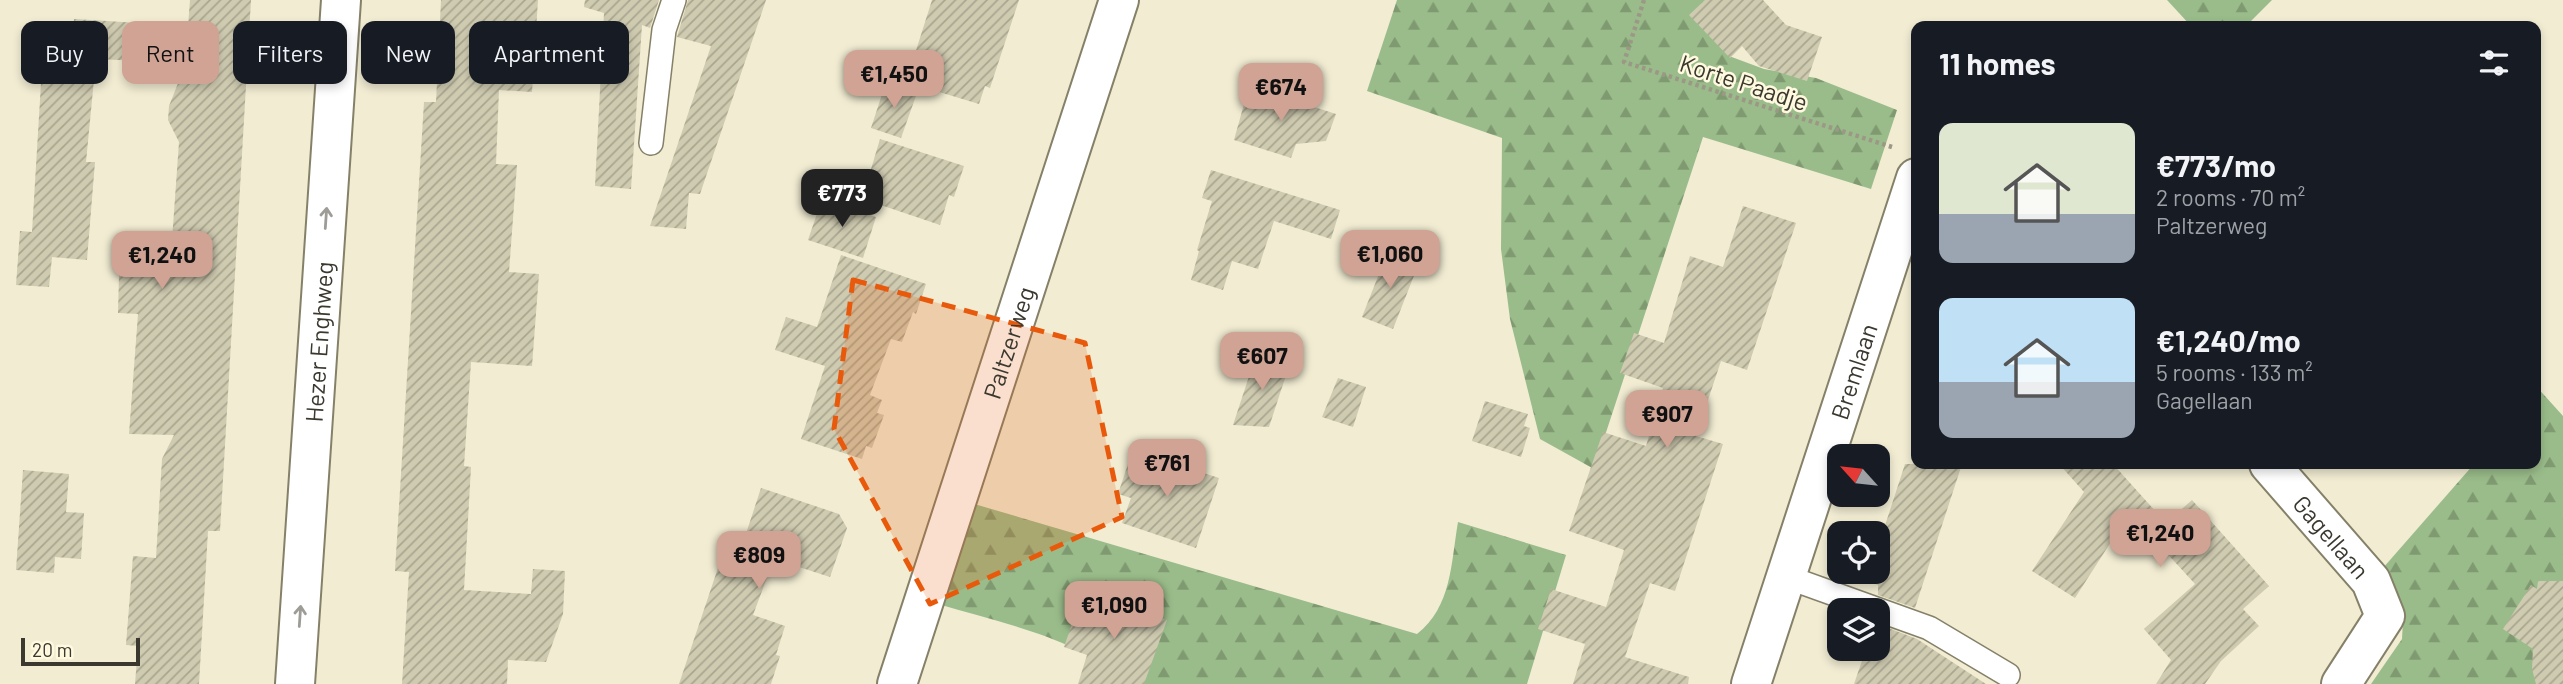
<!DOCTYPE html>
<meta charset="utf-8">
<style>
:root{--surface:#171b24;--page:#20242c;--text:#f1f3f6;--muted:#9ea1a6;--accent:#d0a394}
body{margin:0;font-family:Barlow,sans-serif;background:var(--page);color:var(--text);height:100vh;display:flex;flex-direction:column;font-size:26px;white-space:nowrap}
*{box-sizing:border-box;margin:0}
p{font-size:23px;color:var(--muted)}
.icon{flex:none;width:38px;height:38px;fill:none;stroke:currentColor;stroke-width:2;stroke-linecap:round;stroke-linejoin:round}
.map{position:relative;flex:1;overflow:hidden}
.details{position:absolute;left:1911px;top:21px;width:630px;height:448px;display:flex;flex-direction:column;background:var(--surface);border-radius:14px;box-shadow:0 4px 10px #0003}
.details>*{flex:none}
.guide{position:absolute;left:21px;top:21px;width:665px;height:63px;display:flex;gap:14px}
.needle{width:46px;rotate:297deg}
.buttons{position:absolute;left:1827px;top:444px;display:grid;gap:14px}
.buttons a{display:grid;place-items:center;width:63px;height:63px;border-radius:14px;background:var(--surface);box-shadow:0 4px 10px #0003;font-size:35px}
.scale{position:absolute;left:21px;bottom:18px;width:119px;box-sizing:border-box;padding-left:7px;border:4px solid #3b392f;border-top:0;font-size:19px;line-height:24px;white-space:nowrap;color:#3b392f;-webkit-text-stroke:5px #fef9df;paint-order:stroke}
.price{position:absolute;translate:-50% -60px;padding:0 16px;border-radius:14px;background:var(--accent);color:#111;font-size:23px;line-height:46px;filter:drop-shadow(0 2px 4px #0008)}
.price::after{content:'';position:absolute;left:50%;top:42px;width:21px;height:16px;margin-left:-10px;background:inherit;clip-path:polygon(0 0,100% 0,50% 100%)}
.price.current{background:#222;color:#fff}
ul{padding:0;list-style:none}
li{display:flex;align-items:center;gap:21px;height:175px;padding:0 28px}
li span{display:grid;place-items:center;flex:none;width:196px;height:140px;border-radius:14px;color:#555}
li>.icon{margin-inline-start:auto}
span .icon{width:84px;height:84px;fill:#fffc;stroke-width:1}
li b{font-size:30px}
h2{display:flex;justify-content:space-between;align-items:center;height:84px;padding:0 28px;font-size:30px}
.chip{padding:0 24px;border-radius:14px;background:var(--surface);box-shadow:0 4px 10px #0003;font-size:24px;line-height:63px}
.chip.current{background:var(--accent);color:#111}
.map>svg:first-child{display:block}
</style>
<div class="map">
<svg width="2563" height="684" viewBox="0 0 2563 684">
<defs>
<pattern id="forest-firs" width="22" height="20" patternUnits="userSpaceOnUse" patternTransform="scale(1.75)"><rect width="22" height="20" fill="#9abc8a"/><path d="M5 1l3.5 6h-7zM16 11l3.5 6h-7z" fill="#7f9a71"/></pattern>
<pattern id="building-hatch" width="6" height="6" patternUnits="userSpaceOnUse" patternTransform="scale(1.75)"><rect width="6" height="6" fill="#cfcbb1"/><path d="M-1 1l2-2M0 6l6-6M5 7l2-2" fill="none" stroke="#a9a690"/></pattern>
</defs>
<rect width="100%" height="100%" fill="#f1ecd2"/>
<g fill="url(#forest-firs)">
<path d="M1397,0H1716L1729,56L1764,69L1816,78L1897,110L1871,189L1703,137L1594,469L1540,439L1510,319L1501,249L1502,138L1367,91Z"/>
<path d="M2167,0H2272L2246,26H2191Z"/>
<path d="M2536,386L2563,416V684H2371L2402,639L2403,620L2376,576L2474,464H2536Z"/>
<path d="M971,503L1417,634C1452,607 1451,562 1458,522L1566,555L1527,684H1130C1077,637 1004,624 938,604Z"/>
</g>
<g fill="url(#building-hatch)">
<path d="M190,0H251L220,531H208L199,684H135L138,646L126,645L133,556L156,558L162,459L174,435L129,434L138,314L118,313L120,237L172,240L179,142L168,120L169,106L186,63L96,59L86,162H95L87,260L52,257L49,287L16,285L20,231L32,232L43,50L72,51L74,19L188,26Z"/>
<path d="M441,0H538L532,92L499,90L496,164L517,165L509,272L539,274L532,366L471,362L464,466L471,467L464,590L531,594L533,569L565,571L563,614L546,662L508,660L507,684H402L409,572L395,571L424,102H436Z"/>
<path d="M585,0H659L650,28L642,25L631,189L595,186L604,13L584,7Z"/>
<path d="M688,0H766L700,194L689,193L686,229L650,226L711,46L677,37Z"/>
<path d="M932,0H1019L990,88L985,86L979,104L906,82Z"/>
<path d="M1705,0H1763L1786,25L1822,37L1807,81L1759,66L1742,46L1730,58L1689,15Z"/>
<path d="M886,82L917,93L901,138L871,128Z"/>
<path d="M1249,86L1336,114L1326,141L1296,144L1291,158L1234,140Z"/>
<path d="M880,139L964,166L954,197L949,195L940,225L857,197L871,169Z"/>
<path d="M1211,170L1340,210L1331,239L1274,221L1258,269L1232,261L1223,290L1191,280L1199,251L1197,250L1212,201L1244,211L1202,198Z"/>
<path d="M822,199L876,217L863,258L808,240Z"/>
<path d="M1743,206L1796,223L1747,370L1721,361L1696,436L1723,444L1675,591L1650,583L1625,657L1689,677L1688,684H1573L1585,644L1538,629L1551,589L1606,607L1624,550L1569,531L1603,432L1646,446L1663,388L1620,373L1634,333L1664,343L1690,256L1723,267Z"/>
<path d="M1388,251L1419,263L1393,329L1362,317Z"/>
<path d="M841,255L926,284L916,314L913,312L902,342L891,339L870,395L882,400L877,413L884,415L872,448L866,446L862,459L801,439L825,366L775,350L786,317L817,327Z"/>
<path d="M1257,352L1290,363L1269,427L1233,425Z"/>
<path d="M1338,378L1366,387L1353,427L1322,417Z"/>
<path d="M1485,401L1528,414L1524,426L1530,428L1521,457L1472,441Z"/>
<path d="M1131,455L1159,465L1161,459L1219,478L1196,548L1122,523L1131,498L1118,494Z"/>
<path d="M1905,464H1962L1915,608L1878,595V585L1867,581L1870,572H1878V547Z"/>
<path d="M2059,464H2113L2166,523L2192,500L2269,586L2243,609L2259,626L2221,661L2205,684H2156L2171,660L2144,629L2195,584L2152,537L2136,551L2118,531L2075,598L2032,571L2084,492Z"/>
<path d="M23,470L69,474L66,512L84,513L81,559L55,557L54,573L16,570Z"/>
<path d="M761,488L839,514L847,528L830,577L774,559L753,615L785,626L776,655L780,656L771,684H679L722,556L737,561Z"/>
<path d="M2538,581H2563V684H2536L2532,669L2533,649L2503,629L2531,585L2537,589Z"/>
<path d="M1083,592L1167,620L1144,684H1078L1087,655L1064,647Z"/>
<path d="M1878,624L1917,639L1986,684H1854L1866,649H1878Z"/>
</g>
<g fill="none" stroke-linecap="round" stroke-linejoin="round">
<g stroke="#858169" stroke-width="26">
<g id="service">
<path d="M651,143L664,30L674,0"/>
<path d="M1787,577L1929,628L2008,675"/>
</g>
</g>
<g stroke="#858169" stroke-width="42">
<g id="minor">
<path id="s1" d="M2269,464L2371,581L2385,616L2341,684"/>
<path id="s2" d="M295,684L341,0"/>
<path id="s3" d="M1751,684L1916,178"/>
</g>
</g>
<g stroke="#858169" stroke-width="42">
<g id="tertiary">
<path id="s4" d="M897,684L1119,0"/>
</g>
</g>
<path stroke="#9c9886" stroke-width="4.5" stroke-dasharray="3.5 3.5" stroke-linecap="butt" d="M1644,0L1624,62L1892,147"/>
<use href="#service" stroke="#fff" stroke-width="23"/>
<use href="#minor" stroke="#fff" stroke-width="38"/>
<use href="#tertiary" stroke="#fff" stroke-width="38"/>
</g>
<defs><path id="oneway-shaft" d="M-6 0H5M1.5-3L5.5 0L1.5 3" fill="none" stroke-width="1.6" stroke-linecap="round" stroke-linejoin="round" transform="scale(1.75)"/></defs>
<g stroke="#9d9c97">
<use href="#oneway-shaft" transform="translate(326 218) rotate(-86)"/>
<use href="#oneway-shaft" transform="translate(300 616) rotate(-86)"/>
</g>
<path fill="#e8590c" fill-opacity="0.2" stroke="#e8590c" stroke-width="5" stroke-dasharray="14 9" stroke-linejoin="round" d="M853,280L1085,343L1122,517L930,604L834,429Z"/>
<g text-anchor="middle" dominant-baseline="central" stroke-width="5" stroke-linejoin="round" paint-order="stroke">
<g font-size="24" fill="#3b392f" stroke="#fef9df">
<text transform="translate(1744 82) rotate(18)">Korte Paadje</text>
<text stroke="none"><textPath href="#s2" startOffset="343">Hezer Enghweg</textPath></text>
<text stroke="none"><textPath href="#s4" startOffset="359">Paltzerweg</textPath></text>
<text stroke="none"><textPath href="#s3" startOffset="329">Bremlaan</textPath></text>
<text stroke="none"><textPath href="#s1" startOffset="96">Gagellaan</textPath></text>
</g>
</g>
</svg>
<div class="buttons">
<a><svg class="needle" viewBox="-14 -14 28 28"><path d="M0-13l5 13h-10z" fill="#e53935"/><path d="M0 13l5-13h-10z" fill="#9ea1a6"/></svg></a>
<a><svg class="icon" aria-label="locate" viewBox="0 0 24 24"><circle cx="12" cy="12" r="6"/><path d="M12 2v4M12 18v4M2 12h4M18 12h4"/></svg></a>
<a><svg class="icon" aria-label="layers" viewBox="0 0 24 24"><path d="M12 4l9 5-9 5-9-5zM3 14l9 5 9-5"/></svg></a>
</div>
<div class="scale">20 m</div>
<b class="price" style="left:894px;top:110px">€1,450</b>
<b class="price" style="left:1281px;top:123px">€674</b>
<b class="price current" style="left:842px;top:229px">€773</b>
<b class="price" style="left:1390px;top:290px">€1,060</b>
<b class="price" style="left:162px;top:291px">€1,240</b>
<b class="price" style="left:1262px;top:392px">€607</b>
<b class="price" style="left:1667px;top:450px">€907</b>
<b class="price" style="left:1167px;top:499px">€761</b>
<b class="price" style="left:2160px;top:569px">€1,240</b>
<b class="price" style="left:759px;top:591px">€809</b>
<b class="price" style="left:1114px;top:641px">€1,090</b>
<div class="guide">
<a class="chip">Buy</a>
<a class="chip current">Rent</a>
<a class="chip">Filters</a>
<a class="chip">New</a>
<a class="chip">Apartment</a>
</div>
<section class="details">
<h2>11 homes<svg class="icon" aria-label="filters" viewBox="0 0 24 24"><path d="M4 7h16M4 17h16"/><circle cx="9" cy="7" r="2"/><circle cx="15" cy="17" r="2"/></svg></h2>
<ul>
<li><span style="background:linear-gradient(#dfe7d0 65%,#9aa5b1 0)"><svg class="icon" aria-label="home" viewBox="0 0 24 24"><path d="M3 11l9-7 9 7M6 9v11h12V9"/></svg></span><div><b>€773/mo</b><p>2 rooms · 70 m²</p><p>Paltzerweg</p></div></li>
<li><span style="background:linear-gradient(#bfe0f5 60%,#9aa5b1 0)"><svg class="icon" aria-label="home" viewBox="0 0 24 24"><path d="M3 11l9-7 9 7M6 9v11h12V9"/></svg></span><div><b>€1,240/mo</b><p>5 rooms · 133 m²</p><p>Gagellaan</p></div></li>
</ul>
</section>
</div>
